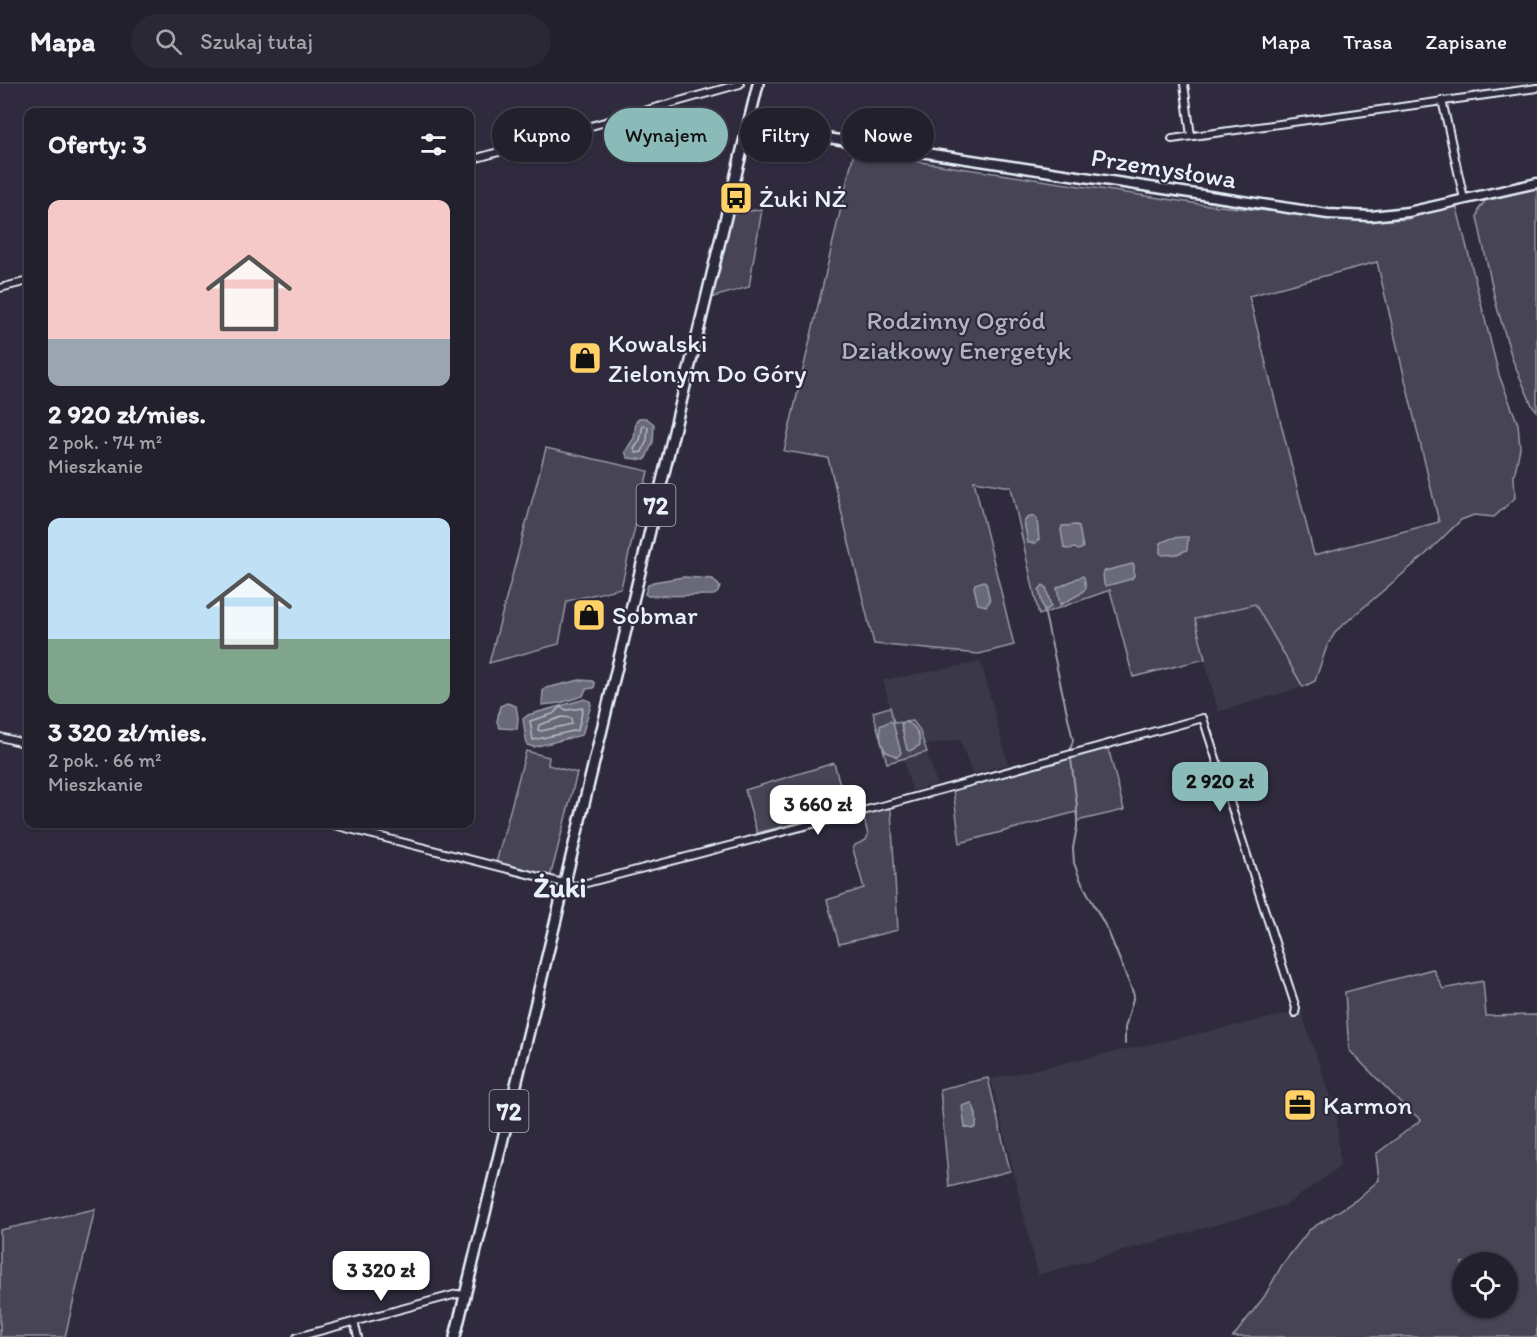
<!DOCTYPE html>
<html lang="pl">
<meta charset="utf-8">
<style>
:root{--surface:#23202e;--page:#2b2836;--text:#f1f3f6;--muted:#a3a3aa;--line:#403e4a;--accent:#8bbbb9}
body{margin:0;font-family:Itim,sans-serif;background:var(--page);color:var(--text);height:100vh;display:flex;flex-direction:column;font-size:22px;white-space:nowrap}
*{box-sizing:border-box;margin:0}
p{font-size:20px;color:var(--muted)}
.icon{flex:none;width:33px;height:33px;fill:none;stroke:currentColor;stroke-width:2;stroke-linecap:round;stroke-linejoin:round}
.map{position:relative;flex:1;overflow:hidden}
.details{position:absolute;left:24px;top:24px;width:450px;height:720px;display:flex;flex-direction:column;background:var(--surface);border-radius:12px;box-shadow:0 2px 4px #0004,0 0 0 2px var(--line)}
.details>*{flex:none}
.guide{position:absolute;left:492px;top:24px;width:570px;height:54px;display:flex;gap:12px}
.fabs{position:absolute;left:1452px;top:1168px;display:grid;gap:12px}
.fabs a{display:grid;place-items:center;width:66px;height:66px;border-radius:50%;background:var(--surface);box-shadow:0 2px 4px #0004,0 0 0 2px var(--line);font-size:30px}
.price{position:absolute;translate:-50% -51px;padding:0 14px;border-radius:12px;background:#fff;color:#222;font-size:20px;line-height:39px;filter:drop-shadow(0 2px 3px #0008)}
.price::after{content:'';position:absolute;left:50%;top:36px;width:18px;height:14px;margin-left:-9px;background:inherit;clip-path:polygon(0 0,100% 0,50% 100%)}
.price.selected{background:var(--accent);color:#111}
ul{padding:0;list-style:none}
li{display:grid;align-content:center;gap:12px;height:318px;padding:0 24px}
li span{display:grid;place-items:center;height:186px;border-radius:12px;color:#555}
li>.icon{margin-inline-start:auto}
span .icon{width:108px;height:108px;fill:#fffc;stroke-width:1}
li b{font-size:26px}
h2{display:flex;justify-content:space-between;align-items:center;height:72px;padding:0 24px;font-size:26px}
.pill{padding:0 21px;border-radius:27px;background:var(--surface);box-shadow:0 2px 4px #0004,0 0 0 2px var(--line);font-size:21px;line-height:54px}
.pill.selected{background:var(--accent);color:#111}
header{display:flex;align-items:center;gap:36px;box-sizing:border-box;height:84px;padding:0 30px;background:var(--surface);border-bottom:2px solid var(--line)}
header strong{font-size:28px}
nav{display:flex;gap:33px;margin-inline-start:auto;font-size:21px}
.search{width:420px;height:54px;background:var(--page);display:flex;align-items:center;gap:15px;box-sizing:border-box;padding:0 21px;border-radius:33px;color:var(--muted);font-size:22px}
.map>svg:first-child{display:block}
</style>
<header>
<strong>Mapa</strong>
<div class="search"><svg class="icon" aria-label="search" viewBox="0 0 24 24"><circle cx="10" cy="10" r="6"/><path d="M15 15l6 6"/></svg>Szukaj tutaj</div>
<nav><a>Mapa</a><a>Trasa</a><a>Zapisane</a></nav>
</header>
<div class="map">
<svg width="1537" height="1253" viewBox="0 0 1537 1253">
<rect width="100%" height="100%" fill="#2f2a3d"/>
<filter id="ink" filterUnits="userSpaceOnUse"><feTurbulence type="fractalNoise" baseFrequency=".0167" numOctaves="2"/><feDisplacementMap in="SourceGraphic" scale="12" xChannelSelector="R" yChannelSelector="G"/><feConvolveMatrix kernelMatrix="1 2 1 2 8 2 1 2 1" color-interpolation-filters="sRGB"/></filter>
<g filter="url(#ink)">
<g fill="#3b3749">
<path d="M1255,520L1303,603L1218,628L1194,535Z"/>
<path d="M981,578L1008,680L972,690L960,656L926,661L919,645L903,636L894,639L883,596Z"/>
<path d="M927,668L937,700L912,707L903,674Z"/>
<path d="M1301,927L1337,1031L1340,1083L1286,1121L1038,1191L991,995Z"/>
</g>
<g fill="#464455" stroke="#979aa6" stroke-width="1.5" fill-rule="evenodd">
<path d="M854,68L1199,120L1370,137L1408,135L1456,120L1499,291L1518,340L1520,364L1514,392L1515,414L1494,433L1474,431L1461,436L1426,470L1336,547L1327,562L1315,597L1303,603L1255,520L1195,535L1205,575L1133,593L1110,506L1039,531L1011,403L974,397L1014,561L979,570L874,560L828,374L784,367ZM1377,178L1439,438L1314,471L1249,212Z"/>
<path d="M1537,104V327L1532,321L1513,277L1496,220L1477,133L1479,125L1485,117Z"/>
<path d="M762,125L749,203L710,214L728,131Z"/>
<path d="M546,364L648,387L621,504L567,517L559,560L489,579Z"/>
<path d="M890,623L894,639L913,637L919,645L927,668L887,679L873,628Z"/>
<path d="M1108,663L1124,726L1077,737L1076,728L960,759L953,705Z"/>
<path d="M526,667L549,673L548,681L577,689L550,794L496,779Z"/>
<path d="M834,679L847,726L757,749L745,706Z"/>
<path d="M888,723L891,727L898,846L839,860L827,816L864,804L853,765L855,761L866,756L868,751L863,730Z"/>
<path d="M1433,885L1443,905L1483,897L1486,932L1537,931V1253H1233L1264,1213L1282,1181L1309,1146L1356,1116L1379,1096L1376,1070L1421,1036L1400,1018L1349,966L1345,908ZM1462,1179H1508V1224H1462Z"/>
<path d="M988,994L1010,1087L949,1103L940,1005Z"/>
<path d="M95,1125L65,1253H0V1146Z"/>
</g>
<g fill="#696978" stroke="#9c9fab" stroke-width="1.5">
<path d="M639,334H646L654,340L653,358L645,376L628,374L625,368L634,354L636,338Z"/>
<path d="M1034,432L1037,436L1039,455L1036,459H1028L1024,438L1027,434Z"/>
<path d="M1077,441L1079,443L1083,464L1078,466L1075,464L1067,465L1064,464L1061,446L1062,442Z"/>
<path d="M1183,453H1188L1187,466L1177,470L1163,471L1160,469V459L1172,454Z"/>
<path d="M1132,480L1134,481V492L1131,495L1106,502L1104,500L1103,489L1105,487Z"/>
<path d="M1082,492L1084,493L1086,504L1080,510L1060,521L1057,504Z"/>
<path d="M684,493L713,495L720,503L718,508L714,511L648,512L645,510L648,501L653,498Z"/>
<path d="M984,497L986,499L990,517L986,522L978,520L974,503L975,500Z"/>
<path d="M1043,501L1046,503L1051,523L1046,526L1043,524L1039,506Z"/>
<path d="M580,596L593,597L595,600L594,604L586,605L583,612L560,619L542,621L543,607L546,604Z"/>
<path d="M585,615L590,617L591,621L582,651L534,663L527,661L523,635L528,631Z"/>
<path d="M507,619L516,622L518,634L517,645L500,644L497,638L500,622Z"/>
<path d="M890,637L893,639L901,669L897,673L885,667L881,657L880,642Z"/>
<path d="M906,638C915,641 920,650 920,661L910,667L907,666L901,640Z"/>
<path d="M971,1019C976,1025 977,1035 976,1043L972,1045L965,1043L962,1022Z"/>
</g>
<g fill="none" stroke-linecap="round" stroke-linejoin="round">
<g stroke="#b5bbc5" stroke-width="1.5">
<path d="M643,341L648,343L647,356L642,368L636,369L634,365L640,356Z"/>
<path d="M560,623L567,626L583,624L578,646L533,656L530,637L553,630Z"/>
<path d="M562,633L571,634L572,640L541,647L538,646L539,641Z"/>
</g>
<path stroke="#9c9fab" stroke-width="2" d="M1044,526L1073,656L1070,667L1077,722V743L1073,764L1074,779L1080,795L1108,847L1134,911L1125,944V960"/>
<g stroke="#e8f1f8" stroke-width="10">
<g id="street">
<path d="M1184,0L1191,52"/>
<path d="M1442,16L1464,115"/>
<path d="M1172,55L1537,4"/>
<path d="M470,76L740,0"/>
<path d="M0,204L28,197"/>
<path d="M0,653L28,660"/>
<path d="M330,740L575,802L893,719L1203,634L1296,924L1295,929"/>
<path d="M354,1238L358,1253"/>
<path d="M297,1253L457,1210L465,1211"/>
</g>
</g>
<g stroke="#e8f1f8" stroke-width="13">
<path id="secondary" d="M748,42L1328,130L1371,132L1408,128L1537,99"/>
</g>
<g stroke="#e8f1f8" stroke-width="14">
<path id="primary" d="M455,1253L758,0"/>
</g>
<use href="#street" stroke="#2f2a3d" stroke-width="6"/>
<use href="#secondary" stroke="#2f2a3d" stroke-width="8"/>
<use href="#primary" stroke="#2f2a3d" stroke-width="9"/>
</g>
</g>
<defs>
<g id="bus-square" transform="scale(1.725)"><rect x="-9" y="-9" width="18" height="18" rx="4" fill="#ffd166" stroke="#2f2a3d"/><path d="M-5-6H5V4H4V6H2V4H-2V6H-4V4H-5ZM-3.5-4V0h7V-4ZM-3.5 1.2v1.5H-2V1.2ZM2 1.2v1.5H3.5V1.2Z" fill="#111"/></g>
<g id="shop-square" transform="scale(1.725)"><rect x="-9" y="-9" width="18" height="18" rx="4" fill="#ffd166" stroke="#2f2a3d"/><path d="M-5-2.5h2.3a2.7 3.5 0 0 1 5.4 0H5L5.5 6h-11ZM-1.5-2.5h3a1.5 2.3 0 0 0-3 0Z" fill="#111"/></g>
<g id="office-square" transform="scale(1.725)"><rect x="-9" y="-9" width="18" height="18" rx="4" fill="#ffd166" stroke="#2f2a3d"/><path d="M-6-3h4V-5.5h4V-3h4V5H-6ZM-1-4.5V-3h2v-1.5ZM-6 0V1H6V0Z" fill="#111"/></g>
</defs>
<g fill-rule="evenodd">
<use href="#bus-square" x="736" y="114"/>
<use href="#shop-square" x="585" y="274"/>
<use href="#shop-square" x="589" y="531"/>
<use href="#office-square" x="1300" y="1021"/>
</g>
<g text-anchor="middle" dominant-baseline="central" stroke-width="4.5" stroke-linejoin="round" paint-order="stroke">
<g fill="#2f2a3d" stroke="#b0b5c0" stroke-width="1.5">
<rect x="636.5" y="400" width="39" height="42" rx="4.5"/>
<rect x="489.5" y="1006" width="39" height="42" rx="4.5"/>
</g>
<g font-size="24" font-weight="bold" fill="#e8f1f8">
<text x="656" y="421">72</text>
<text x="509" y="1027">72</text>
</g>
<g font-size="26" fill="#e8f1f8" stroke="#2f2a3d">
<text transform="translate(1164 84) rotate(9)">Przemysłowa</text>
</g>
<g font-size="26" fill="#e8f1f8" stroke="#2f2a3d" text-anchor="start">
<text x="759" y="114">Żuki NŻ</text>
<text x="608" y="259">Kowalski<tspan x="608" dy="30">Zielonym Do Góry</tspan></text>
<text x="612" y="531">Sobmar</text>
<text x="1323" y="1021">Karmon</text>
</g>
<g font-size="26" fill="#afb4bf" stroke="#2f2a3d">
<text x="956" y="236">Rodzinny Ogród<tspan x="956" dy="30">Działkowy Energetyk</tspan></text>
</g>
<g font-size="28" font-weight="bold" fill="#e8f1f8" stroke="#2f2a3d">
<text x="560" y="803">Żuki</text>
</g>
</g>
</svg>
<div class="fabs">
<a><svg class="icon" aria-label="locate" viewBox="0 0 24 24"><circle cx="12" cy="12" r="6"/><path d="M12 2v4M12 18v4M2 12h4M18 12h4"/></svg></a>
</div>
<b class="price selected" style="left:1220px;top:729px">2 920 zł</b>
<b class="price" style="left:818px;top:752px">3 660 zł</b>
<b class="price" style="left:381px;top:1218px">3 320 zł</b>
<div class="guide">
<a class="pill">Kupno</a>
<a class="pill selected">Wynajem</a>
<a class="pill">Filtry</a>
<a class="pill">Nowe</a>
</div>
<section class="details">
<h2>Oferty: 3<svg class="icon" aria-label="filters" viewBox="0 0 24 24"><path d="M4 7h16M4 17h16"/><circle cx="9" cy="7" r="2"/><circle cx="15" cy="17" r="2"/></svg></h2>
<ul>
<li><span style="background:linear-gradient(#f6c9c9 75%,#9aa5b1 0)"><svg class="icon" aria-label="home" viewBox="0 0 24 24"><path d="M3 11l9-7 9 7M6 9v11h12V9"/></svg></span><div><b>2 920 zł/mies.</b><p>2 pok. · 74 m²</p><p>Mieszkanie</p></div></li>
<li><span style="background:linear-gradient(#bfe0f5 65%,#7fa58c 0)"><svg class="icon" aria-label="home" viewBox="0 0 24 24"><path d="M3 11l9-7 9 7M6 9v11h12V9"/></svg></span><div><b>3 320 zł/mies.</b><p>2 pok. · 66 m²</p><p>Mieszkanie</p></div></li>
</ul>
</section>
</div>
